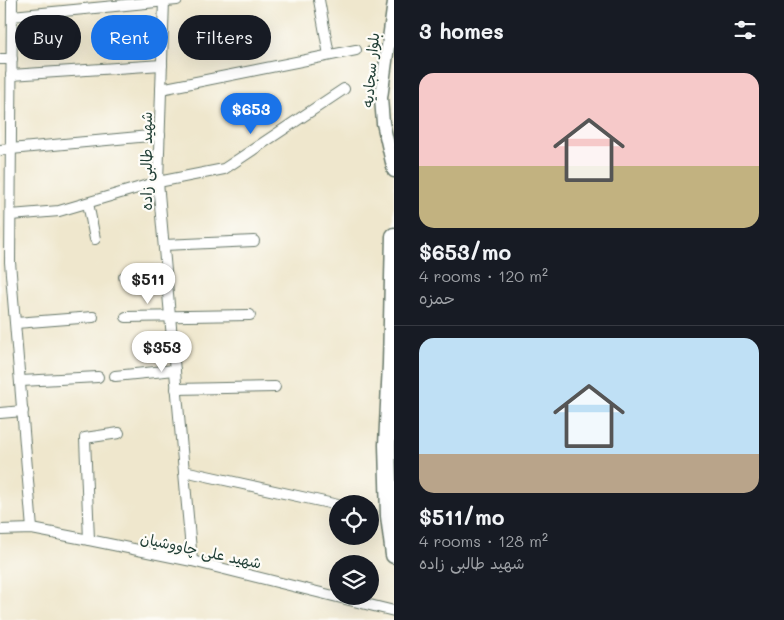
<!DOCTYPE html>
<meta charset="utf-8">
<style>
:root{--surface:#171b24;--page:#242831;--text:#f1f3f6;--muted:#9ea1a6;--line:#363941;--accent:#1a73e8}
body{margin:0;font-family:Mali,"Playpen Sans Arabic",sans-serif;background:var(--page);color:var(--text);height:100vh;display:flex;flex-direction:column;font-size:19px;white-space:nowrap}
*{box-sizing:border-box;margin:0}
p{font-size:16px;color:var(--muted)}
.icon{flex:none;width:28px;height:28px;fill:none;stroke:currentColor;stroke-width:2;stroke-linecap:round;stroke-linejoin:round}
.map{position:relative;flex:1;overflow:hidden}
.panel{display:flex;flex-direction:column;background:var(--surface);width:390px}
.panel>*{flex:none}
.guide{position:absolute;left:15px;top:15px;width:304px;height:45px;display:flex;gap:10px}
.tools{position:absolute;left:329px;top:495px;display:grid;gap:10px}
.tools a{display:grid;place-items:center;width:50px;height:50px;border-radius:50%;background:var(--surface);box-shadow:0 5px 20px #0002;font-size:25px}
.price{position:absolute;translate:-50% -42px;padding:0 11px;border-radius:18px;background:#fff;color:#222;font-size:16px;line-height:32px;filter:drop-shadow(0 1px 2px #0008)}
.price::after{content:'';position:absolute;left:50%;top:30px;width:15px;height:11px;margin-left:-8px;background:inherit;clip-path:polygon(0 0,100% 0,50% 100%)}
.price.on{background:var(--accent);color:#fff}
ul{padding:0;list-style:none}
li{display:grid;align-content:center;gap:10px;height:265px;padding:0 25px}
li+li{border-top:1px solid var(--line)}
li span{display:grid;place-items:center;height:155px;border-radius:15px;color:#555}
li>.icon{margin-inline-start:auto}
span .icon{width:90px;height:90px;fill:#fffc;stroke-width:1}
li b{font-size:21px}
h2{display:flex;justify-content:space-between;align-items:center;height:60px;padding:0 25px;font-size:21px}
.pill{padding:0 18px;border-radius:22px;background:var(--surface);box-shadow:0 5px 20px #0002;font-size:18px;line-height:45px}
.pill.on{background:var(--accent);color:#fff}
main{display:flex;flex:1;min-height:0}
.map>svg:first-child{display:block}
</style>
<main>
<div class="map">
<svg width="394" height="620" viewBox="0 0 394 620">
<rect width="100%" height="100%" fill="#fdfcf7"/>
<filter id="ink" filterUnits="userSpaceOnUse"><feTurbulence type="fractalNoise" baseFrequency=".02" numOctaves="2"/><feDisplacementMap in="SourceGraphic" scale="10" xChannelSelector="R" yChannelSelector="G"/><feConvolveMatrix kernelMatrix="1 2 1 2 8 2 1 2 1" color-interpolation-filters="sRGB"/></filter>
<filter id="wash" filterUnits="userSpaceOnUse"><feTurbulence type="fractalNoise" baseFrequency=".0096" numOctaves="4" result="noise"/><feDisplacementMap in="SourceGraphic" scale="20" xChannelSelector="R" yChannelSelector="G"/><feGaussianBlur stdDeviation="1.12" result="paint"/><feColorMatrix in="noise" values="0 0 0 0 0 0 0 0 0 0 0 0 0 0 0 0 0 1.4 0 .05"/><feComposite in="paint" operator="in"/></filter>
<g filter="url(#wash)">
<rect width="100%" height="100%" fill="#efe7cd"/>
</g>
<g filter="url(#ink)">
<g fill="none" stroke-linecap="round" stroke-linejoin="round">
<g stroke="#68786a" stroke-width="12">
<g id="minor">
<path d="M12,0L10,262L32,529"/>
<path d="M164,0L158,182L192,561"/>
<path d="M319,0L329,55"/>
<path d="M12,16L177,0"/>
<path d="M0,59H12"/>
<path d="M11,75L162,65"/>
<path d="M161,89L356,50"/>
<path d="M0,150L160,135"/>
<path d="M88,203L95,239"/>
<path d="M11,215L59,211L158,182L224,169L344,89"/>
<path d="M164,245L254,241"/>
<path d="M124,277L166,275"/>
<path d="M126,317L250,315"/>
<path d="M16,323L93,317"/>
<path d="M115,376L175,370"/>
<path d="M21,381L98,377"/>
<path d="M176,389L275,387"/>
<path d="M0,413L23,411"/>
<path d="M184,471L338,505"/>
<path d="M370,512L372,513"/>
<path d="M0,530L32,529L89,540L192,561L394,611"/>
<path d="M89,540L85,438L119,433"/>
</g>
</g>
<g stroke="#68786a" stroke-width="15">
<path id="tertiary" d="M394,2L381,98L383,123L394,171"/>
</g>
<g stroke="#68786a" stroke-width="19">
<path id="trunk" d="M394,236L391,364L387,445L389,516L394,555"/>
</g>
<path stroke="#68786a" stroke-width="2" stroke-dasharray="4 4" stroke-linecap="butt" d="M366,48L376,46"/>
<use href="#minor" stroke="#fff" stroke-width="10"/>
<use href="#tertiary" stroke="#fff" stroke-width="12"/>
<use href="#trunk" stroke="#fff" stroke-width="16"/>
</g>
</g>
<g text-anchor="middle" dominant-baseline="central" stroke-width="4.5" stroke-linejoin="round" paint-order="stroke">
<g font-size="15" fill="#1f3d34" stroke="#fdfcf7">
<text transform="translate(370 70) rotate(-85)">بلوار سجادیه</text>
<text transform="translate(146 161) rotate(-90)">شهید طالبی زاده</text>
<text transform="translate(201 550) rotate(12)">شهید علی چاووشیان</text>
</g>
</g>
</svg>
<div class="tools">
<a><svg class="icon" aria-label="locate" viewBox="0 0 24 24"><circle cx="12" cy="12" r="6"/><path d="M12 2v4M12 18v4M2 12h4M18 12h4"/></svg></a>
<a><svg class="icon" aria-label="layers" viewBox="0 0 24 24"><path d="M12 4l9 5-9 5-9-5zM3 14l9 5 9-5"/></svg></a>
</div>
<b class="price on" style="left:251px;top:135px">$653</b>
<b class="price" style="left:148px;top:305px">$511</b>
<b class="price" style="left:162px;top:373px">$353</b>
<div class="guide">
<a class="pill">Buy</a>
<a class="pill on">Rent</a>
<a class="pill">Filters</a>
</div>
</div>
<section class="panel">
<h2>3 homes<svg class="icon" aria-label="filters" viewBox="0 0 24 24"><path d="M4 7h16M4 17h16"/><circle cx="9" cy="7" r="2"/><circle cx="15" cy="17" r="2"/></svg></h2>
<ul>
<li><span style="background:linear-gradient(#f6c9c9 60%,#c2b280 0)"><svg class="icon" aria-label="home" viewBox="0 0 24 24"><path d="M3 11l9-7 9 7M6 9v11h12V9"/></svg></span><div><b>$653/mo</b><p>4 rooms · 120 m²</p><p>حمزه</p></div></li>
<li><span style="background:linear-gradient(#bfe0f5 75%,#b9a48a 0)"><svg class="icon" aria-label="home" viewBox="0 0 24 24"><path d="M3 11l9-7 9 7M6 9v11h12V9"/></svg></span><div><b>$511/mo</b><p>4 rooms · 128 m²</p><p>شهید طالبی زاده</p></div></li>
</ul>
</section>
</main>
